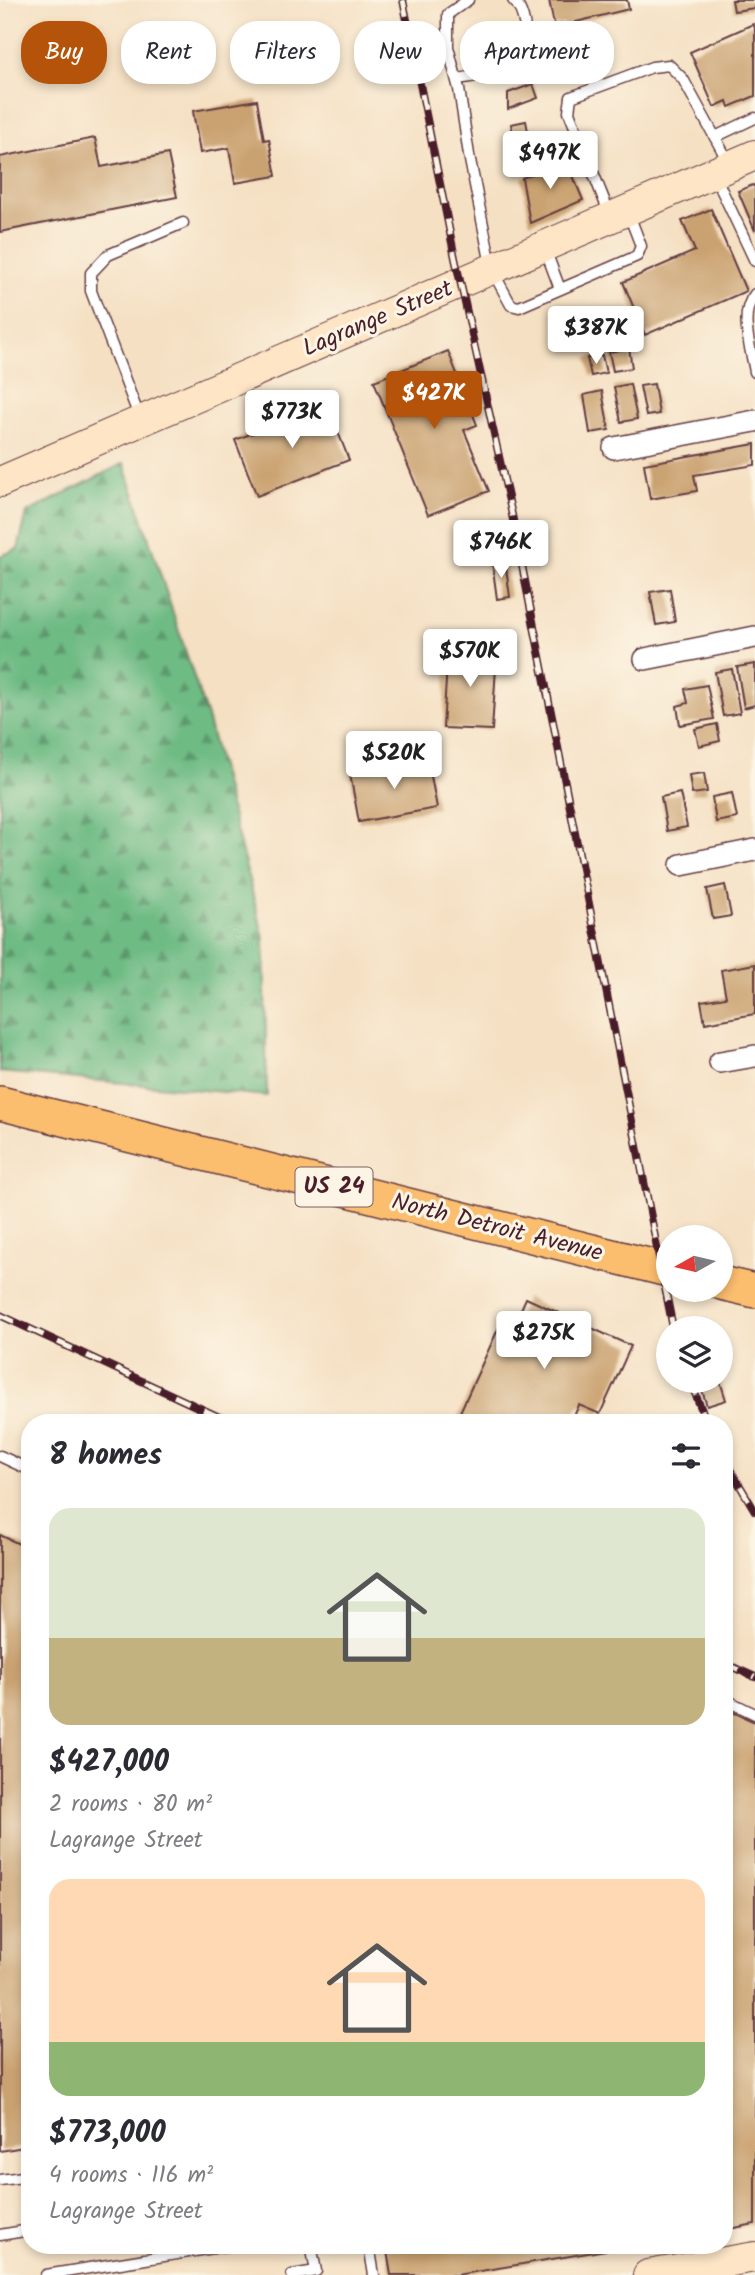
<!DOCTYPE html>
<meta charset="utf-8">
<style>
:root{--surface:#fff;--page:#f7f7f7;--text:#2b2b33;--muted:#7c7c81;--accent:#b45309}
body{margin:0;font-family:Kalam,sans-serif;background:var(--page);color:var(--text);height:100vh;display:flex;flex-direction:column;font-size:26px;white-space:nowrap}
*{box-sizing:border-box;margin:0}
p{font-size:23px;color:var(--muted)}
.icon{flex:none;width:38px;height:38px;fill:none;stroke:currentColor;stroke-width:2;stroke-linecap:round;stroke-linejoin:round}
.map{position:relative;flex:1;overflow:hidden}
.drawer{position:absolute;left:21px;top:1414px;width:712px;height:840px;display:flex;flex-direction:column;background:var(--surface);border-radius:28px;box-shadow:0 4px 10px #0003}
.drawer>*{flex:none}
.guide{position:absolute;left:21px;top:21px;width:714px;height:63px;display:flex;gap:14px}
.needle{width:46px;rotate:262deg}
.fabs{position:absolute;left:656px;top:1225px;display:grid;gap:14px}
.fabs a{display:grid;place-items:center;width:77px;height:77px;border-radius:50%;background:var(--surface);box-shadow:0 4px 10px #0003;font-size:35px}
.price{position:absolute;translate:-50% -60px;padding:0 16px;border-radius:7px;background:#fff;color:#222;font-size:23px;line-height:46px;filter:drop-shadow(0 2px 4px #0008)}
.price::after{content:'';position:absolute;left:50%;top:42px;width:21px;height:16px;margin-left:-10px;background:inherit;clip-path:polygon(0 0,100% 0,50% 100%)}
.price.active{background:var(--accent);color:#fff}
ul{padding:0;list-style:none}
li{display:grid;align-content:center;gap:14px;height:371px;padding:0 28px}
li span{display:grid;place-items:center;height:217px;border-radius:21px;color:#555}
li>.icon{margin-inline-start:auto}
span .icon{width:126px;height:126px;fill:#fffc;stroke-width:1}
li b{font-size:30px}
h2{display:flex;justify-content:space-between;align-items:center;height:84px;padding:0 28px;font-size:30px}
.tag{padding:0 24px;border-radius:28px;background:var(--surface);box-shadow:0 4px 10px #0003;font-size:24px;line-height:63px}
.tag.active{background:var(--accent);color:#fff}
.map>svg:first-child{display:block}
</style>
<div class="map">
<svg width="755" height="2275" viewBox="0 0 755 2275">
<defs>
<pattern id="forest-firs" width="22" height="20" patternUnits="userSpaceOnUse" patternTransform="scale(1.75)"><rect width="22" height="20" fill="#6ebb84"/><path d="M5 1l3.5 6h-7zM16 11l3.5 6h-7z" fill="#5c976c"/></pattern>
</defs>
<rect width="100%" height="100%" fill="#fcf5e5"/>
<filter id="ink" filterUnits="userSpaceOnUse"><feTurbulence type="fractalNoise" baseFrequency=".0143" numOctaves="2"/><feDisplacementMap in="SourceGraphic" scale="14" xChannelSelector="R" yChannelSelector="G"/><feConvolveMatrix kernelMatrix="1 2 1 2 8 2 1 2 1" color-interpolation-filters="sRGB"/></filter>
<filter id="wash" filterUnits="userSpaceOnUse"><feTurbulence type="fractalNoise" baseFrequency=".00686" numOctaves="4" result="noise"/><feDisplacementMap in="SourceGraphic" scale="28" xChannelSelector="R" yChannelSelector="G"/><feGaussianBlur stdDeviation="1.57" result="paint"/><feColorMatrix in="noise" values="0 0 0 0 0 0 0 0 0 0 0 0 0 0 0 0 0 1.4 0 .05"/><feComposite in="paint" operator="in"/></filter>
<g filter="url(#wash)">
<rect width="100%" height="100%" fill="#f5e0c3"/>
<path fill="url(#forest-firs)" stroke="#5c6d58" stroke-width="2" d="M124,463L207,717L264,938L267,1096L0,1072V556L18,549L27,513Z"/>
<g id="blocks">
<g fill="#caa271">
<path d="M549,0H627L629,9L576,22L577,27L565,29L564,24L554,25Z"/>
<path d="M732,0H755V8L734,11Z"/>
<path d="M753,24L755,28V96L729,107L727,101L714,107L690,52Z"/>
<path d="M533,84L538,98L508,109V93Z"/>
<path d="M257,100L264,140L269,139L276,176L235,183L229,148L200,153L193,111Z"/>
<path d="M526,121L530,142L515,145L511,124Z"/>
<path d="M95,138L101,167L168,154L177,197L0,232V157Z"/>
<path d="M566,159L583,200L530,223L522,178Z"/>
<path d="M753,185L755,187V231L738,191Z"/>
<path d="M711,209L746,291L645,335L623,282L695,251L682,221Z"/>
<path d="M629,348L632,368L613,371L609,352Z"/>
<path d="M448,351L477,425L464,430L489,491L428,515L374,381Z"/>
<path d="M602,355L606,373L591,376L587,358Z"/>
<path d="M630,384L637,419L621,422L614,387Z"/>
<path d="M654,384L659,414L646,416L640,386Z"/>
<path d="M602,391L609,430L590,433L584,395Z"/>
<path d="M327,404L349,460L257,496L235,440Z"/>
<path d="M755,444V465L694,475L697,491L650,499L644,464Z"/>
<path d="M505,560L510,597L497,599L492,562Z"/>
<path d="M670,589L675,622L656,625L650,592Z"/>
<path d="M448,648L497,651L492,730L443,728Z"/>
<path d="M755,664V705L744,708L737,667Z"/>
<path d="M732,669L740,713L723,716L715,672Z"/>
<path d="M707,685L714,719L680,725L677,706L688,703L685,689Z"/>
<path d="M717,724L720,741L699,746L695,729Z"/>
<path d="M428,760L437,808L359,822L350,774Z"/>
<path d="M704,773L707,792L692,794L689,775Z"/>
<path d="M680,793L687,827L667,831L661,797Z"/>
<path d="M732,793L737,818L716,822L712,797Z"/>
<path d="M725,885L731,916L713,919L707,889Z"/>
<path d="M755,964V1014L705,1023L701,1001L726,997L721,970Z"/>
<path d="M526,1298L631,1346L600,1414L579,1405L571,1423H455L499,1327L511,1332Z"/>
<path d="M699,1381H720L726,1400L707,1406Z"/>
<path d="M0,1535L30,1549V2146L0,2151Z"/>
<path d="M724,1708L755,1722V2224L724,2230Z"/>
<path d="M386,2245H624V2247L456,2275H391Z"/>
</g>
</g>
</g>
<g filter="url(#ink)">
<use href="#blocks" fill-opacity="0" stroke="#643c42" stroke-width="2"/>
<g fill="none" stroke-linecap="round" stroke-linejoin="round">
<g stroke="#643c42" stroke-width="13">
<g id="lane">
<path d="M468,0L448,14V47L459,89L469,155L492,270L511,305L519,307L637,256L641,246L628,212"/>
<path d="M457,79C491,75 504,70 526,45C526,30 524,10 513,0"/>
<path d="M715,137L755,118"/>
<path d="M715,176L755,261"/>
<path d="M610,215L569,112L571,97L652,67L669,65L683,79L729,163"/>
<path d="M545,249L560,289"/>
<path d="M755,294C738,314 751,348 755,372"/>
<path d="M140,419L91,291V273L108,255L183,223"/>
<path d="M0,1456L30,1470"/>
<path d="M724,1699L755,1714"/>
<path d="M0,2180L30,2176"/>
<path d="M0,2235L30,2230"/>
<path d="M369,2245L374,2275"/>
<path d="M46,2275L232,2245"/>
<path d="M292,2275L316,2271L311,2245"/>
</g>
</g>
<g stroke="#643c42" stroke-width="24">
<g id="street">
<path d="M614,448L755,421"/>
<path d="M645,659L755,637"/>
<path d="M681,865L755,850"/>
<path d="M720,1062L755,1056"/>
</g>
</g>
<g stroke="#643c42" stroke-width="32">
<g id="secondary">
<path d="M0,482L755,155"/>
<path d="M648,2275L755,2257"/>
</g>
</g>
<g stroke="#643c42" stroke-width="36">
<g id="primary">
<path d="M0,1103L668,1270"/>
<path d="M721,1283L755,1291"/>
</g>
</g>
<use href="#lane" stroke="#fff" stroke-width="10"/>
<use href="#street" stroke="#fff" stroke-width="21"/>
<use href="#secondary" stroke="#fde5c5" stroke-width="30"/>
<use href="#primary" stroke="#fbbd6e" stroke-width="33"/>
<g stroke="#4a1f2b" stroke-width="8">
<g id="rail">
<path d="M403,0L455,258L512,515L673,1328"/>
<path d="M0,1315L232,1423"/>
<path d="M690,1381L707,1423"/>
<path d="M724,1459L755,1511"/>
<path d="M724,1663L755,1677"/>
</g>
</g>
<use href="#rail" stroke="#fcf5e5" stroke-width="5" stroke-dasharray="16" stroke-linecap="butt"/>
</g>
</g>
<g text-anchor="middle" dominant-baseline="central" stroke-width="6" stroke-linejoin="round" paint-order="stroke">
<rect fill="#fcf5e5" stroke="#7f5f63" stroke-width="2" x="295.5" y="1167.5" width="77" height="39" rx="5"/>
<g font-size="23" font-weight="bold" fill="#4a1f2b">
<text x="334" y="1187">US 24</text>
</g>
<g font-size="24" fill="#4a1f2b" stroke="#fcf5e5">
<text transform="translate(378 319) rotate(-23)">Lagrange Street</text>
<text transform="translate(497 1228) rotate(14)">North Detroit Avenue</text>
</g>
</g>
</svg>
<div class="fabs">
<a><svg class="needle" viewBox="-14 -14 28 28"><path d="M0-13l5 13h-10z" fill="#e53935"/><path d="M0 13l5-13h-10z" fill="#7c7c81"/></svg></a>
<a><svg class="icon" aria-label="layers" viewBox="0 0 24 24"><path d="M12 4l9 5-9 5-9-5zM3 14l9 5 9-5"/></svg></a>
</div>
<b class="price" style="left:550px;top:191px">$497K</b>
<b class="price" style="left:596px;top:366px">$387K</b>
<b class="price active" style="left:434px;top:431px">$427K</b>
<b class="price" style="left:292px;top:450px">$773K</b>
<b class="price" style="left:501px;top:580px">$746K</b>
<b class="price" style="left:470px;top:689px">$570K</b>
<b class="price" style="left:394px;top:791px">$520K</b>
<b class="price" style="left:544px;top:1371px">$275K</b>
<div class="guide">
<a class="tag active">Buy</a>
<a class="tag">Rent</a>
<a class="tag">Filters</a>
<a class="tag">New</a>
<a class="tag">Apartment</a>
</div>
<section class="drawer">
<h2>8 homes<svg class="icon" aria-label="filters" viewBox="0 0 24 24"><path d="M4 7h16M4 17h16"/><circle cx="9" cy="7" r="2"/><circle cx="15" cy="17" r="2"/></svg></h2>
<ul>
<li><span style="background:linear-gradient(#dfe7d0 60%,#c2b280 0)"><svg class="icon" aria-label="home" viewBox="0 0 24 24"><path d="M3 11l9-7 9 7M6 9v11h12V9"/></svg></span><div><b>$427,000</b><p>2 rooms · 80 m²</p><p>Lagrange Street</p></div></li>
<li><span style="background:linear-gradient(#ffd9b3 75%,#8fb573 0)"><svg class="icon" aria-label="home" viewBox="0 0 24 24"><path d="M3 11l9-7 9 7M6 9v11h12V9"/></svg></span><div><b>$773,000</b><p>4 rooms · 116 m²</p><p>Lagrange Street</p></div></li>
</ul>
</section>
</div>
